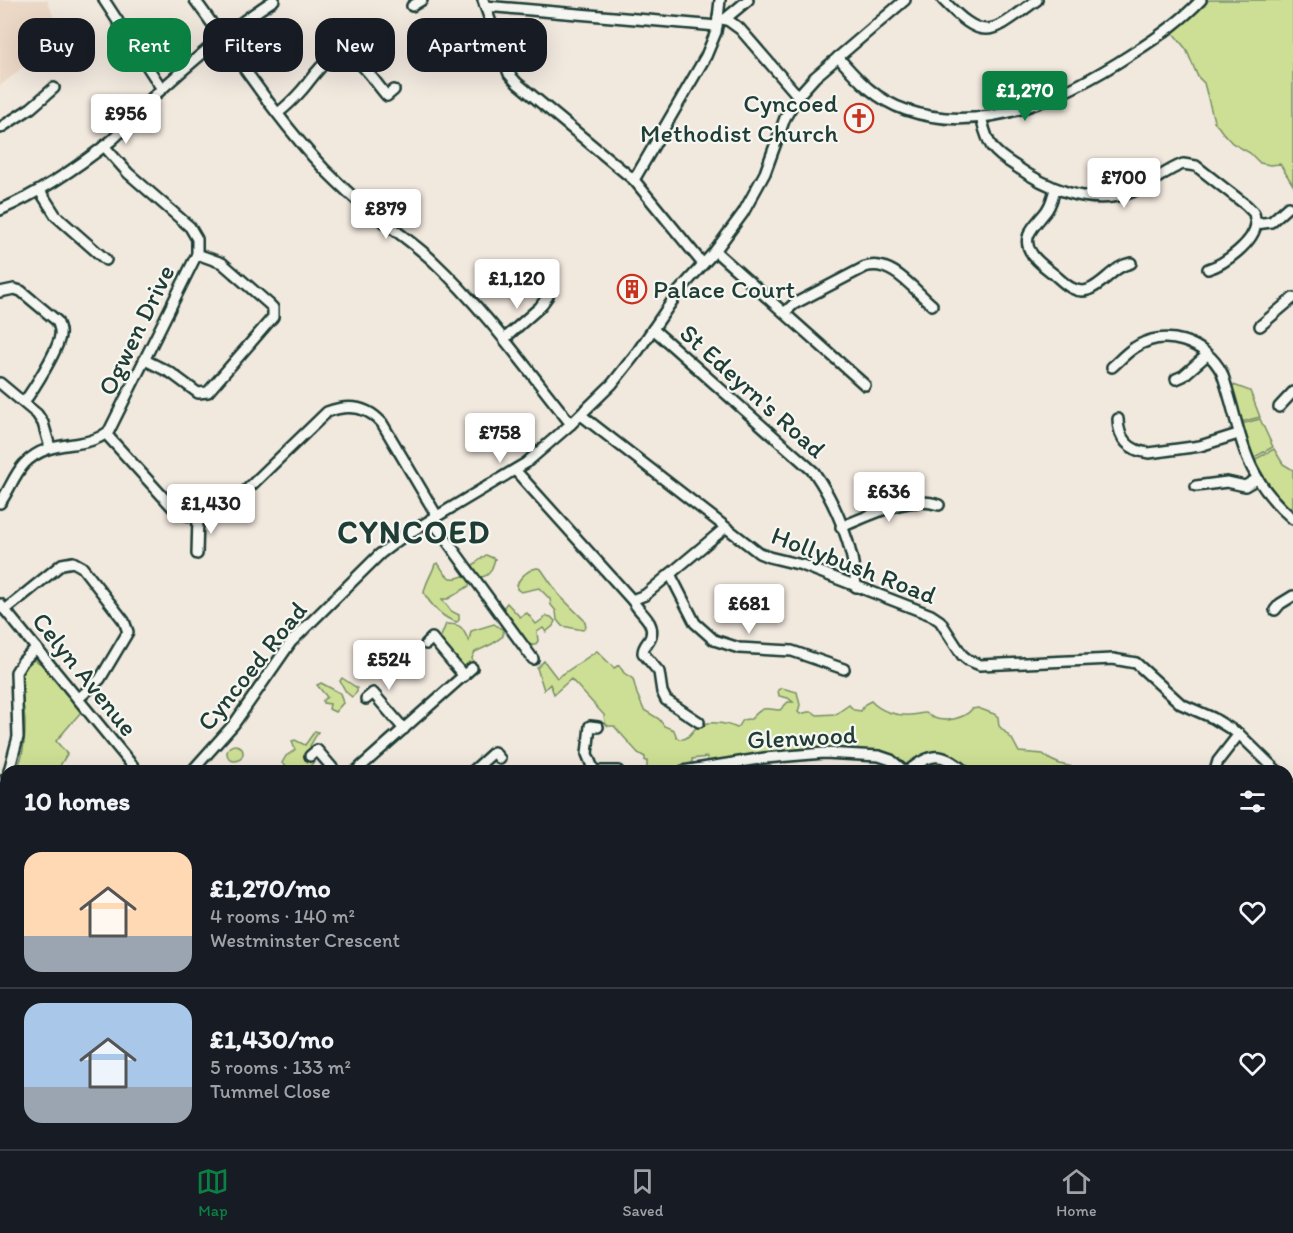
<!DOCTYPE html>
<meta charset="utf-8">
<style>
:root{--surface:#171b24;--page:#242831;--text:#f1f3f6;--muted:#9ea1a6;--line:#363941;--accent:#0b8043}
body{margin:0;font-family:Itim,sans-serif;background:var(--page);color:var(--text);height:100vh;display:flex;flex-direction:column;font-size:22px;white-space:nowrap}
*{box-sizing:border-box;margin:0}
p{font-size:20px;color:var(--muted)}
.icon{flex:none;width:33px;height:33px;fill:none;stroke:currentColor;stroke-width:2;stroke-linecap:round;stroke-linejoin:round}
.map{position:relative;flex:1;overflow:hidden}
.details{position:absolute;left:0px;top:765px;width:1293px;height:384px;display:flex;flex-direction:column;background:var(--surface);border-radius:18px 18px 0 0;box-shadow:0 6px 24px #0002}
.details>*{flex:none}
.hud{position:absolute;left:18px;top:18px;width:600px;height:54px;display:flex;gap:12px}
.price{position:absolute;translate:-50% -51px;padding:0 14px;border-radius:6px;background:#fff;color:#222;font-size:20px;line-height:39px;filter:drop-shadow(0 2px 3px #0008)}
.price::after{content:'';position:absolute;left:50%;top:36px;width:18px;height:14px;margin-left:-9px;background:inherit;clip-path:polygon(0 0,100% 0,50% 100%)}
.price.active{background:var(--accent);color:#fff}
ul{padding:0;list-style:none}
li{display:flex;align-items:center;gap:18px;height:150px;padding:0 24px}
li+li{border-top:2px solid var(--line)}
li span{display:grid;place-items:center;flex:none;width:168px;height:120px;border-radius:18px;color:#555}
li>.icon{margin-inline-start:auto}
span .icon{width:72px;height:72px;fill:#fffc;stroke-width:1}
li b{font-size:26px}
h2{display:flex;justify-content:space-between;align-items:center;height:72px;padding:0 24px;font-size:26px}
.tag{padding:0 21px;border-radius:18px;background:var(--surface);box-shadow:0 6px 24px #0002;font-size:21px;line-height:54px}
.tag.active{background:var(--accent);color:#fff}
.tabs{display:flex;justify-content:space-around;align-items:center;height:84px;border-top:2px solid var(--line);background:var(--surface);font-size:16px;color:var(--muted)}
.tabs a{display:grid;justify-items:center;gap:3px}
.tabs .active{color:var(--accent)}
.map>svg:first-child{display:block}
</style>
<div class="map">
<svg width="1293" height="1149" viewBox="0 0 1293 1149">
<rect width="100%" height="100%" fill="#f1e8de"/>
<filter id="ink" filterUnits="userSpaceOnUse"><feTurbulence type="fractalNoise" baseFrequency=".0167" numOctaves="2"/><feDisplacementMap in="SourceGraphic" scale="12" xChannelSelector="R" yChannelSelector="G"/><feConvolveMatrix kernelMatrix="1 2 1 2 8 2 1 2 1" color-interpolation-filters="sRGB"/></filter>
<g filter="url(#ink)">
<g fill="#ecd8c6">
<path d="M0,0H47L60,34L53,42L0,86Z"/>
<path d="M6,1054V1143H174L184,1149H0V1055Z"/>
<path d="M406,1143H585L584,1149H398Z"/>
</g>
<g fill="#cddf94" stroke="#768e64" stroke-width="1.5">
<path d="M1209,0H1293V185L1280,164L1270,165L1260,163L1250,153L1232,143L1223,133L1214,121L1204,83L1198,77L1186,49L1173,33Z"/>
<path d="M1231,384L1250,391L1260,417L1241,422Z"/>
<path d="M1260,419L1273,447L1253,458L1241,424Z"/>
<path d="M1274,449L1283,464L1293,470V511L1273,492L1254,460Z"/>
<path d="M486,555L495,559C492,569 490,577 479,577L475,573L473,565Z"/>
<path d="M438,563C446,576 449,583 465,575L471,579L469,586L448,599H442L451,611L459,615V620L457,622C443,619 431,605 424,593C425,583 432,574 435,564Z"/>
<path d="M537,568L541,569L559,595L584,620L586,626L583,630L562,626L557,620L556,611L551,605L550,599L539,588L521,592L517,589C516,580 527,570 537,568Z"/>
<path d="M507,603L520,617L527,613L536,624L547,616L551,617L555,621L553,626L546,632L543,628L537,632L538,641L535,645H530L503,608Z"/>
<path d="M446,624C464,624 462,629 469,641L471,631L494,624L503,630V636L492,644L475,652L472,658L474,664L464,670L440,639Z"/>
<path d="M597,651L614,668L619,665L624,673L633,679L637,694L644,710L659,719L664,726L674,730L677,738C688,742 690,733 697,727C707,720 726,723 737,728C744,723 738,719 751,719C764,705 764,709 780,710L788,702H793L788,698L779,696L778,690L782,688L797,692L800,705L798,712L800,714L808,712H813L817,715L836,714L849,705L854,710L861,711L865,704L871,701C881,712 897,716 911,715C916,715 920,713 926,713C929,715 931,717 934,718C946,723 965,718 972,709L978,708L994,714L998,717L999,726L1012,739L1019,752L1043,754L1051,760L1060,764L1090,771H949L944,767L942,771H904L891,760L824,753L709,767L707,757L692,759L693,769L647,771V761H645V757L638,753L614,726H608L605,723L604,715L571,679L554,694L550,684L544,690L537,668L544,661L557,678Z"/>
<path d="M34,660L42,664L81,712L56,741L67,754L57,771H16C23,758 25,740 25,725C26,706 11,671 34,660Z"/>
<path d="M342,678L357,688V692L352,697L346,692L340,681Z"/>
<path d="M321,683L340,693L343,703L335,712L329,709L330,704L323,703V700L327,697L317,685Z"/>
<path d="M315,731L318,732L310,746L314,751L310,757L314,762L305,771H289L290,768L284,765L282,763L286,756L295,750L292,741L295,740L305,745Z"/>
<circle cx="235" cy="753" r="8"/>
<path d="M6,790V842L0,847V798Z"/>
<path d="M1293,816V845L1287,849V821Z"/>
<path d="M1287,943L1293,948V987L1287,979Z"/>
<path d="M1293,1019V1149H1124L1119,1143H1287V1026Z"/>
<path d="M6,1024V1057L0,1059V1028Z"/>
<path d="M5,1085L6,1143H124L131,1149H0V1089Z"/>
<path d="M139,1143H205L215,1149H151L147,1147L148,1149H144L146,1146Z"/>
<path d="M669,1143L673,1144L698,1143L693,1148L672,1149Z"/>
<path d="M768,1143H849L848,1149H768Z"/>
</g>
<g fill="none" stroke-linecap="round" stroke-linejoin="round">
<g stroke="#1f3d34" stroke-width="14">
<g id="minor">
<path d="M104,0L162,89"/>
<path d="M195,0C237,57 276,118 325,170C340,185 356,200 372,213C392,229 414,243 433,261C485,310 527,369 571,424"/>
<path d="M483,0L509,74L517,83L634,180L703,264"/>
<path d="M720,0L718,18L729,21L740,29L798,96"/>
<path d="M943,0C986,45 992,32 1037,0"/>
<path d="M412,6L422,0"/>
<path d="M485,6L717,26"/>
<path d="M725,19L748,0"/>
<path d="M838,57C858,80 876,100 906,110C985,137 1067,96 1133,53C1157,38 1181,21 1201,0"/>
<path d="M278,113C287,106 295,98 302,90C313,78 332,44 352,57C366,66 376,84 387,96L394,90"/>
<path d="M981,117C984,128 986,138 992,147C998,155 1006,160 1014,165C1045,187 1087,206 1126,194C1147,188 1163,171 1183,164L1196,166L1246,205L1254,213L1256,224C1254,242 1225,264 1208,269"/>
<path d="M0,128L31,108L54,88"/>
<path d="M634,180L706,56L716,32L718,18"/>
<path d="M1055,189C1053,197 1051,204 1047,210C1037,224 1019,236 1032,254C1038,263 1048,269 1056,276C1065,284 1075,294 1088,290C1104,284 1114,266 1131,263"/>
<path d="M40,191L56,216L106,260"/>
<path d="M0,210C41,192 77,168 112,140C127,127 139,111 153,97C190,63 232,27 274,0"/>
<path d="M1256,224L1271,222L1288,207"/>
<path d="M715,251L865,385"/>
<path d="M0,292L14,289L21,291L57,321C59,326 61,330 60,335C59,349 33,390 24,402"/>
<path d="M785,312L794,304L865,267C891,258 914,290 932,305"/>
<path d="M1260,326L1293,298"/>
<path d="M653,329L814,472C836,504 854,547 856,587"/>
<path d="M504,339L540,307L548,296"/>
<path d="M145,360L171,373L198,393L208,392L273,317V308L269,304L222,263L197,254"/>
<path d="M1112,367C1119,361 1126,353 1134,348C1165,327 1206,342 1222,373C1243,434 1239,473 1293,519"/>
<path d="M1176,379L1183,376L1207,355"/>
<path d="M0,383L37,414L43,423L50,447"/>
<path d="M1279,407L1293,392"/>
<path d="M581,415L759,553L769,557L802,565L931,615L940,621L962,655L968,660L980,665L1113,659L1136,663L1181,704L1213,718L1239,734L1277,771"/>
<path d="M1118,419C1118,439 1130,451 1149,453L1200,446L1238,434"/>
<path d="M106,434L175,510C195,521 215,518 232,504L327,412C348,404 367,406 382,423L437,516"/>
<path d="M515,470L632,600L645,595L725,528"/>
<path d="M1196,486L1227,482L1245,486L1257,479"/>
<path d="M0,503C9,491 14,475 24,464C51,436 84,452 109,431L197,254V239L190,227L128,173L104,146"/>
<path d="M431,519L533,659"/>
<path d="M841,527C870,516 908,494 939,505"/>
<path d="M197,554L198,517"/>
<path d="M670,574L695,623L714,640L739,648L792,651L844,669"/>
<path d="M633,601C639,613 655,621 651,636C649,643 643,645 643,653L659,672L662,692L666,700L699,722"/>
<path d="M0,604L137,771"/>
<path d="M5,610L62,564L73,562L82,567L124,621L128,632L100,679L78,699"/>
<path d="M1275,610L1280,604L1293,596"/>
<path d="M426,644L432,638L464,676"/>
<path d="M366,699L373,693L404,729"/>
<path d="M310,756L317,750L335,771"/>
<path d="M9,771L18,737L16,672L23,661L36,648"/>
<path d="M192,771L234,724L291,642L380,554L404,536L526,463L571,424L612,384L638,351L679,291L715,251L743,213L765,173L785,118L798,96L815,77L905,0"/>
<path d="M356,771L472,668"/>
<path d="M473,771L494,752L500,759"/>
<path d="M594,771L587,754L590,726L598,727"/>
<path d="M597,771H618"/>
<path d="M683,771L765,758L824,753L879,756L891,760L904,771"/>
<path d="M908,771C930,753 942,751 964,771"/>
<path d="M1215,771L1218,761L1239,734"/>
<path d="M1287,781L1293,787"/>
<path d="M0,787L6,778"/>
<path d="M1287,816L1293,809"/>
<path d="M1287,889L1293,897"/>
<path d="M0,944L6,952"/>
<path d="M1287,984L1293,991"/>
<path d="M1287,995L1293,1002"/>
<path d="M210,1143L222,1149"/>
<path d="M958,1143L965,1149"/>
<path d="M1108,1143L1113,1149"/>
<path d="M995,1145L1013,1149"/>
<path d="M314,1149L320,1143"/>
<path d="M386,1149L393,1143"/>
<path d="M758,1149L759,1143"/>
</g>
</g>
<use href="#minor" stroke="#f6f6f2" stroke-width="9"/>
</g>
</g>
<defs>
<g id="church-ring" transform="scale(1.5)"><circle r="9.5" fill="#f6f6f2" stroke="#c8321e" stroke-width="1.5"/><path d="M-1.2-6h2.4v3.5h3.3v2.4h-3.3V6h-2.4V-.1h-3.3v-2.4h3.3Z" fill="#c8321e"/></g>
<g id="building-ring" transform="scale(1.5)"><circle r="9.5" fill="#f6f6f2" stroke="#c8321e" stroke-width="1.5"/><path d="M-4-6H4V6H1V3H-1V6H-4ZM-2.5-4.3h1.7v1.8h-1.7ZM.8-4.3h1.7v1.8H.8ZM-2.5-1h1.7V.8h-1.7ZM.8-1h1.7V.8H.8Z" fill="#c8321e"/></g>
</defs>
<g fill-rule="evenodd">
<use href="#church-ring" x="859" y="118"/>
<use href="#building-ring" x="632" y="289"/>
</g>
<g text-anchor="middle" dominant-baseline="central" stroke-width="4.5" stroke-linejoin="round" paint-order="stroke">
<g font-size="26" fill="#1f3d34" stroke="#f6f6f2" text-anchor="end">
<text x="838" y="103">Cyncoed<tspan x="838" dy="30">Methodist Church</tspan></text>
<text x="653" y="289" text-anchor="start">Palace Court</text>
</g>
<g font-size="26" fill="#1f3d34" stroke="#f6f6f2">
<text transform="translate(136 330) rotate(-64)">Ogwen Drive</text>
<text transform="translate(753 391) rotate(42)">St Edeyrn's Road</text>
<text transform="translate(854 565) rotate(21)">Hollybush Road</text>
<text transform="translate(252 666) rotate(-51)">Cyncoed Road</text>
<text transform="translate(85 674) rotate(51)">Celyn Avenue</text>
<text transform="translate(802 737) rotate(-3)">Glenwood</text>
</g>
<g font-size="32" font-weight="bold" letter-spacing="1.5" fill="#1f3d34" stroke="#f6f6f2">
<text x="414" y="532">CYNCOED</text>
</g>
</g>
</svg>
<b class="price active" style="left:1025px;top:122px">£1,270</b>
<b class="price" style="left:126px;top:145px">£956</b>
<b class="price" style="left:1124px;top:209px">£700</b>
<b class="price" style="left:386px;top:240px">£879</b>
<b class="price" style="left:517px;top:310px">£1,120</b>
<b class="price" style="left:500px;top:464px">£758</b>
<b class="price" style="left:889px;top:523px">£636</b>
<b class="price" style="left:211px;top:535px">£1,430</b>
<b class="price" style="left:749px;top:635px">£681</b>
<b class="price" style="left:389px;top:691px">£524</b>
<div class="hud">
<a class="tag">Buy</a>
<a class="tag active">Rent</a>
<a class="tag">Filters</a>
<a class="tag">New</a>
<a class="tag">Apartment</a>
</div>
<section class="details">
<h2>10 homes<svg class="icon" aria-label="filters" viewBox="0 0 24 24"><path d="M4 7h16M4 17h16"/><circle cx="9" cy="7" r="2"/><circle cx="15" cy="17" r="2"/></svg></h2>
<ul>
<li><span style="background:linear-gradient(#ffd9b3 70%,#9aa5b1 0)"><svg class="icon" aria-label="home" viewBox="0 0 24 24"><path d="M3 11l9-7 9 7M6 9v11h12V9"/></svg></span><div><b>£1,270/mo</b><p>4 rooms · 140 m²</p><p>Westminster Crescent</p></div><svg class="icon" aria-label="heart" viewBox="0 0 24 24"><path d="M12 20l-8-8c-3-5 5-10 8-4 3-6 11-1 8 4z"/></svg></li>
<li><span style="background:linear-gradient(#a9c7e8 70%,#9aa5b1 0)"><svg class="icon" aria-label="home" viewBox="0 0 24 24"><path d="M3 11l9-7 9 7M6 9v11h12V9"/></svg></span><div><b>£1,430/mo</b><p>5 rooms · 133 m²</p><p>Tummel Close</p></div><svg class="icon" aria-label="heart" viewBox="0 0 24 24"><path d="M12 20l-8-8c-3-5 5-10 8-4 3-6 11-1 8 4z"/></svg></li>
</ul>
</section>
</div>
<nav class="tabs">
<a class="active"><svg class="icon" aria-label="map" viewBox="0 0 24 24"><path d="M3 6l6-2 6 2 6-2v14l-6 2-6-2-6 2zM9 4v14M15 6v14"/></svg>Map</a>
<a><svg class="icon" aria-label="saved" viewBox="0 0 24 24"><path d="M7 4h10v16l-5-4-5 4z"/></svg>Saved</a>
<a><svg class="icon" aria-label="home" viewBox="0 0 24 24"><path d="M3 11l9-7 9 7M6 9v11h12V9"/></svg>Home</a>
</nav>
